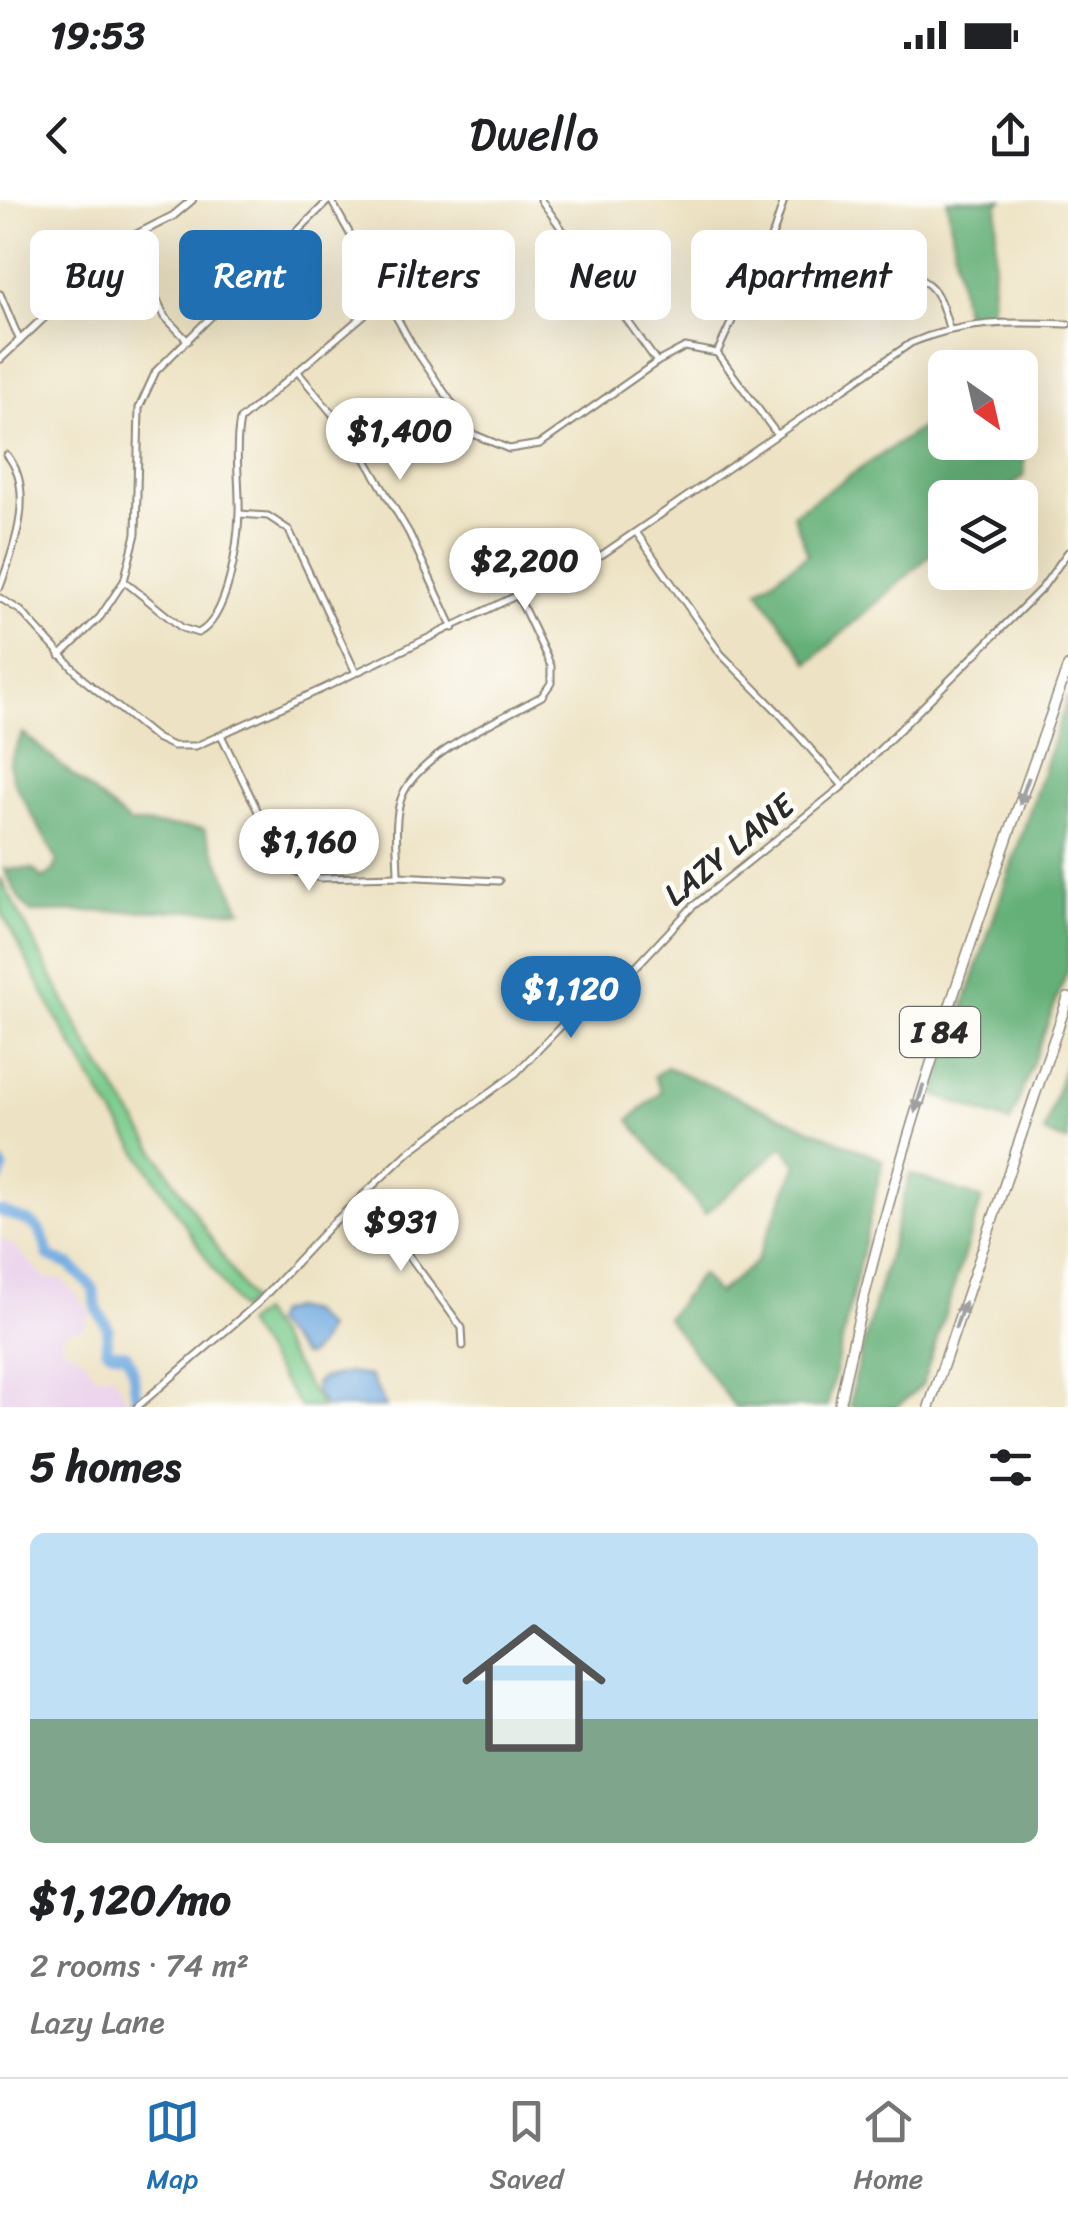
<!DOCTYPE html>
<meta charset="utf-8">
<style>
:root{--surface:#fff;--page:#f2f2f2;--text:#202124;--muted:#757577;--line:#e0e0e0;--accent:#1f6fb2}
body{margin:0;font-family:Sriracha,sans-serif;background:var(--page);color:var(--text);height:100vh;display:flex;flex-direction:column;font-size:38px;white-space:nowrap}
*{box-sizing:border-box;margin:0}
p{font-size:32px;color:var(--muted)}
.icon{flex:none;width:55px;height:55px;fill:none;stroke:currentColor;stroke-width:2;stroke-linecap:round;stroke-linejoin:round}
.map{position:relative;height:1207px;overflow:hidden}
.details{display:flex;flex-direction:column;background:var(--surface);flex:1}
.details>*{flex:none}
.banner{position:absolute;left:30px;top:30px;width:1010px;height:90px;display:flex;gap:20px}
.needle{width:65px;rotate:146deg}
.buttons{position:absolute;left:928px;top:150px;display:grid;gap:20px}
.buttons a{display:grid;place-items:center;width:110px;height:110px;border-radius:15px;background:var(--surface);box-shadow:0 10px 40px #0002;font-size:50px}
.price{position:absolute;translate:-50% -85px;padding:0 22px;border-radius:35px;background:#fff;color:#222;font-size:32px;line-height:65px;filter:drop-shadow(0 2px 5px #0008)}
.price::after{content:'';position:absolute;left:50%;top:60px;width:30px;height:22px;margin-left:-15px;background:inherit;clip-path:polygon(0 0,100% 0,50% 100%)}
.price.selected{background:var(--accent);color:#fff}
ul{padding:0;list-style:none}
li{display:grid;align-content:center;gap:20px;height:530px;padding:0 30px}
li span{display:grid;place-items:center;height:310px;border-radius:15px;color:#555}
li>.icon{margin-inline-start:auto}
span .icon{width:180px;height:180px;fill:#fffc;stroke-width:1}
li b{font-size:42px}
h2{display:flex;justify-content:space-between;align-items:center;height:120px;padding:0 30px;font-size:42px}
.chip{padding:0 35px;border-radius:15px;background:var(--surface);box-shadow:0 10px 40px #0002;font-size:35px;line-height:90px}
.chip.selected{background:var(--accent);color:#fff}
.status{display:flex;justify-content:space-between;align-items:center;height:70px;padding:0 50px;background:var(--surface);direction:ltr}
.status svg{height:28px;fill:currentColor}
header{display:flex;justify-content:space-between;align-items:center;height:130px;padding:0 30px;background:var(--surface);font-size:45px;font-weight:600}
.menu{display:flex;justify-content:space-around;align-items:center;height:140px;border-top:2px solid var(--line);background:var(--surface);font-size:28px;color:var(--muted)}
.menu a{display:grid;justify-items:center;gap:5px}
.menu .selected{color:var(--accent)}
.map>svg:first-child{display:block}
</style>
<div class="status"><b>19:53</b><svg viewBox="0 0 49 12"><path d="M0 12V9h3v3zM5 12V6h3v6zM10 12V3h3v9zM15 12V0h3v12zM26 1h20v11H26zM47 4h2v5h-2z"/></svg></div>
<header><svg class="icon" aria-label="back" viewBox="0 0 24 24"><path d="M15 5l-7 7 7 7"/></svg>Dwello<svg class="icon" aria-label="share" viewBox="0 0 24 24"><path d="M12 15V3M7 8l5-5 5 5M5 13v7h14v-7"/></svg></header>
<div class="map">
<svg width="1068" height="1207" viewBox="0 0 1068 1207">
<rect width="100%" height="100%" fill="#fdfcf7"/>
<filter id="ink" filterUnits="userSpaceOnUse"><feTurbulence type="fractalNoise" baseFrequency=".01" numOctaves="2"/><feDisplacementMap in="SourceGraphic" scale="20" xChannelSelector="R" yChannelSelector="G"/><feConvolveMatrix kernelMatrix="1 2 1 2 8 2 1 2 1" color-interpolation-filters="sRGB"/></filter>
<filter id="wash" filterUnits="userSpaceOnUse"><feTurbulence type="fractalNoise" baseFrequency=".0048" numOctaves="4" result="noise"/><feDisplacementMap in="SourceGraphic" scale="40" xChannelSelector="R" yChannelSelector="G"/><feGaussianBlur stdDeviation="2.25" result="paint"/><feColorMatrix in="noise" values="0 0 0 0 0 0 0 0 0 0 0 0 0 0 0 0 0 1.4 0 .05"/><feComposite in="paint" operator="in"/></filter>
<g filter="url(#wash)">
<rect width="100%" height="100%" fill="#ede2c3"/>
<path fill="#ead1ec" d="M0,1038L14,1046L46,1079H62L90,1111L84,1129L67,1131L59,1145L83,1157L96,1176L113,1174L131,1207H0Z"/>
<g fill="#7ccc8d" stroke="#547c5c" stroke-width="2.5">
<path d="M0,677L90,849L251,1101L240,1110L101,895L57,819L0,709Z"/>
<path d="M260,1112L322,1207H300L245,1124Z"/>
</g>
<g fill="#65b078" stroke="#486e52" stroke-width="2.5">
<path d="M947,0H1002L998,3L991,115L964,113Z"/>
<path d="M939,195L945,199V242L1014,243L1025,249L1024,276L997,297L945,298V342L809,463L758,390L808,354L793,314L940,215Z"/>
<path d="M1068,497V770L1010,923L934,895Z"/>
<path d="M23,533L129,623L204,629L241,710L31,712L20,700L4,669H33L43,679L54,670L57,660L14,582L9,563Z"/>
<path d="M1068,855V942L1044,933Z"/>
<path d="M667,867L883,960L827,1207H735L667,1118L701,1074L717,1094L756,1062L797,964L783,946L705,1014L629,920L661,892L654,876Z"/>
<path d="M910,974L982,999L922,1185L897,1207H850L854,1180Z"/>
</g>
<g fill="#71aae1" stroke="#4e6a86" stroke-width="2.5">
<path d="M291,1108L309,1112L326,1128L318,1146L308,1156H302L272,1123L276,1113Z"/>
<path d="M348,1173L370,1176L386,1207H326L316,1195L315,1184L320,1179Z"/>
</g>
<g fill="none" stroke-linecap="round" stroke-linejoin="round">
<g stroke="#71aae1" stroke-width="11">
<path d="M0,965L3,969L0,978"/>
<path d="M0,1011C31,1024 41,1018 48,1056L70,1065L93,1088L97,1109L108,1128L106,1148L111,1152L126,1154C137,1170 132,1188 139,1207"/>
</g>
</g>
</g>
<g filter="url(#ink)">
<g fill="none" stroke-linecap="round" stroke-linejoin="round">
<g stroke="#8c8677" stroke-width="9">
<g id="minor">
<path d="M331,0L412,145L473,234L509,249L540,244L657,162L685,147L717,153L776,233"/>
<path d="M541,0L657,162"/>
<path d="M129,37L165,117L188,141"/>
<path d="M886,67C931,81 936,82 949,128"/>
<path d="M0,94L20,141"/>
<path d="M717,153L774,31L784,0"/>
<path d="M297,171L356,243L409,333L453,428"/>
<path d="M240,314L268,316L289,330L356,473"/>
<path d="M636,332L721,454L779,513L843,586"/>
<path d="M124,381L182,428L198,433C228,419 238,344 239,313C240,282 234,251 240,220L384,98"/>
<path d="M0,387C14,349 36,290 7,255"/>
<path d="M0,398L21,411L83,479L156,538L173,546H196L322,489L603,354L911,143C963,120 1012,122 1068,124"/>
<path d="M60,456L100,417L124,381L136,334L139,208L156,171L329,0"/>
<path d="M222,537L279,655L296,672L320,678L398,676L499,681"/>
<path d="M398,676C398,652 393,622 401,599C415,555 503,518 542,496L551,483V466L518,396"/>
<path d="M364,994L462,1128L463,1146"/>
<path d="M137,1207L258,1103L331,1025L410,951L516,873L564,823L636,767L692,707L843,586L1042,388L1068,352"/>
</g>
</g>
<g stroke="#8c8677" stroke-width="10">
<path id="tertiary" d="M0,159L50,112L77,75L102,52L173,16L192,0"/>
</g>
<g stroke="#8c8677" stroke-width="12">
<g id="motorway">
<path d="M839,1207C891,953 982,711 1068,466"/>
<path d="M929,1207L1068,798"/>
</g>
</g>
<use href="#minor" stroke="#fff" stroke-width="5"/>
<use href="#tertiary" stroke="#fff" stroke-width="6"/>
<use href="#motorway" stroke="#fff" stroke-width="9"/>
</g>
<defs><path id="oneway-solid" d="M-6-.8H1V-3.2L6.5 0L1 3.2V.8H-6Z" transform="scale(2.5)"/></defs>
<g fill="#a0a0a0">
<use href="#oneway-solid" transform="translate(1024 591) rotate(109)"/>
<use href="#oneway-solid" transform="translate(919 899) rotate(107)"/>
<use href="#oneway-solid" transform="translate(960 1115) rotate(-71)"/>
</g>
</g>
<g text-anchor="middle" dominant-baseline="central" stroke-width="9" stroke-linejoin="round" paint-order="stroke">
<rect fill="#fdfcf7" stroke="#6a6a68" stroke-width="2.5" x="900" y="807" width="80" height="50" rx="8"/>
<g font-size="30" font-weight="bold" fill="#2b2b2b">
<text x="940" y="832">I 84</text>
</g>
<g font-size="32" fill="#2b2b2b" stroke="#fdfcf7">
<text transform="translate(729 650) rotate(-39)">LAZY LANE</text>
</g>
</g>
</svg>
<div class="buttons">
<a><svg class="needle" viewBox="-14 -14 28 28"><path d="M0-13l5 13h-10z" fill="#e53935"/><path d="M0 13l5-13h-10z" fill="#757577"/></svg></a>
<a><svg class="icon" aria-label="layers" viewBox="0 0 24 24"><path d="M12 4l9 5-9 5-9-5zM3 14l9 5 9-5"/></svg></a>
</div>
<b class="price" style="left:400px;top:283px">$1,400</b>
<b class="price" style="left:525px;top:413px">$2,200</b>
<b class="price" style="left:309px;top:694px">$1,160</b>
<b class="price selected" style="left:571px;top:841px">$1,120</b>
<b class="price" style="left:401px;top:1074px">$931</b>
<div class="banner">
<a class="chip">Buy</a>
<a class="chip selected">Rent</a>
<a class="chip">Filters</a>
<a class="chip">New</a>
<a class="chip">Apartment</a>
</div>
</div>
<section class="details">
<h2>5 homes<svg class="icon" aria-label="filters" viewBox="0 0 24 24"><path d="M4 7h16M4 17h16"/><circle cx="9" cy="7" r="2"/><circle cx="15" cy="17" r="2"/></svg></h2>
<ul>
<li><span style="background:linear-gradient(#bfe0f5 60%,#7fa58c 0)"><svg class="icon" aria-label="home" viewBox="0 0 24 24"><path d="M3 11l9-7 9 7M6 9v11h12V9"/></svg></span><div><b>$1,120/mo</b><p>2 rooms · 74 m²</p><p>Lazy Lane</p></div></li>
</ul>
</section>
<nav class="menu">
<a class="selected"><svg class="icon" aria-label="map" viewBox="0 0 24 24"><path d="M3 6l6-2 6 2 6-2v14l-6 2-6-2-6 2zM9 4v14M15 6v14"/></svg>Map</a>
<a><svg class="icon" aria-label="saved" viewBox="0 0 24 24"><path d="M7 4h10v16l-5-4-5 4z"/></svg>Saved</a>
<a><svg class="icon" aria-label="home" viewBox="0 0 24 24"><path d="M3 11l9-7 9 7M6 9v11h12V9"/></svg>Home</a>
</nav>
